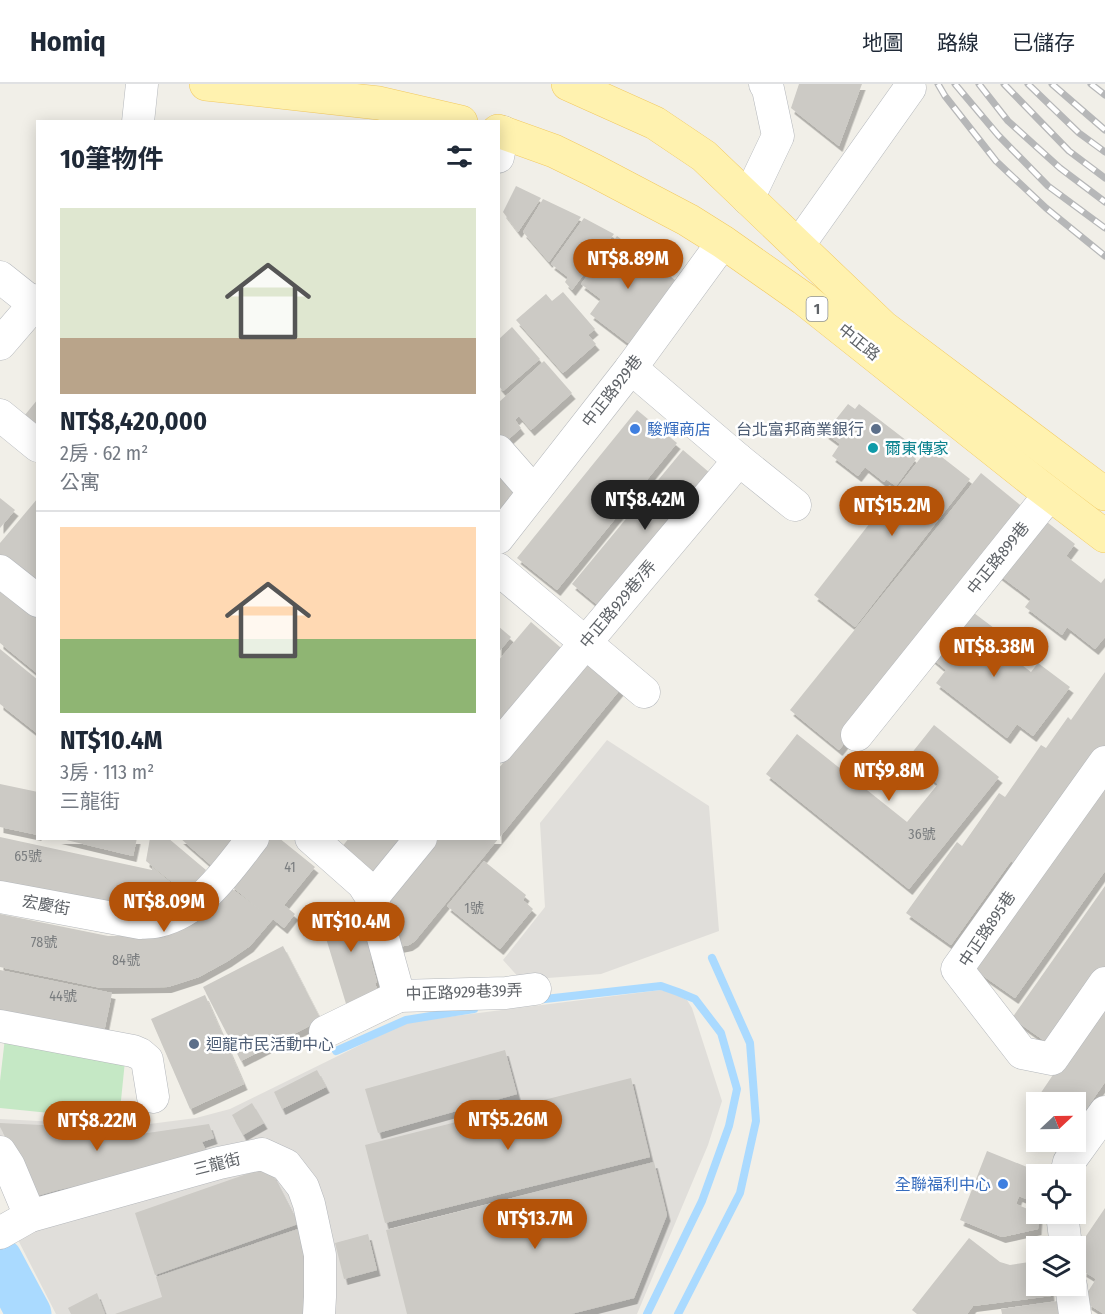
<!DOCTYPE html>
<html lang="zh-TW">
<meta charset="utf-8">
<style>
:root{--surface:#fff;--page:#f2f2f3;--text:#1f2937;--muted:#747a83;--line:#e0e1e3;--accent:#b45309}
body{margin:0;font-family:"Fira Sans Condensed","Noto Sans TC",sans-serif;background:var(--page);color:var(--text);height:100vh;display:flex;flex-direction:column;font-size:22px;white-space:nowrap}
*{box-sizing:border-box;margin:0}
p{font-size:20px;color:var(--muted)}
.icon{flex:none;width:33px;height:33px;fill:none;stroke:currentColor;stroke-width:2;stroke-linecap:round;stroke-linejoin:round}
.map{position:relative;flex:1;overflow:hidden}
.drawer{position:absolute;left:36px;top:36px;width:464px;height:720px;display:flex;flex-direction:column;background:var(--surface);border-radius:0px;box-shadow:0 3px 15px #0003}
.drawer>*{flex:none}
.needle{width:39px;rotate:68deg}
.fabs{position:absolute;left:1026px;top:1008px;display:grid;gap:12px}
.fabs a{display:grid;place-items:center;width:60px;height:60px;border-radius:0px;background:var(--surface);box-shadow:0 3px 15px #0003;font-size:30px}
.price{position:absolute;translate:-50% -51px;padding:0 14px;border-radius:21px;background:var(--accent);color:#fff;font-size:20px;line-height:39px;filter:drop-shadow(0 2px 3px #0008)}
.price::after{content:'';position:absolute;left:50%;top:36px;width:18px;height:14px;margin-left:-9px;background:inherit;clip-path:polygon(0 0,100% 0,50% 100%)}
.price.on{background:#222;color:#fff}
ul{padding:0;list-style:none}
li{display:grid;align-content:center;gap:12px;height:318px;padding:0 24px}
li+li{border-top:2px solid var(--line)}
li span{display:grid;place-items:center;height:186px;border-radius:0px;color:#555}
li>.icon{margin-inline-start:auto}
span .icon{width:108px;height:108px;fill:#fffc;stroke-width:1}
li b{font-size:26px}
h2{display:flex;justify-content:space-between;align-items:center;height:72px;padding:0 24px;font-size:26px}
header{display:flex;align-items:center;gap:36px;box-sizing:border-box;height:84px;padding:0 30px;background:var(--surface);border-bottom:2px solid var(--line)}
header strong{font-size:28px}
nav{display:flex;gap:33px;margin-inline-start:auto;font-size:21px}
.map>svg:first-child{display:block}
</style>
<header>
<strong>Homiq</strong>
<nav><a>地圖</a><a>路線</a><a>已儲存</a></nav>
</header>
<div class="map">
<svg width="1105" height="1230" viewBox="0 0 1105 1230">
<defs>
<filter id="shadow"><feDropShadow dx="3.5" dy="6" stdDeviation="0" flood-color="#0004"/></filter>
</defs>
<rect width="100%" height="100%" fill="#f1efe8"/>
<g fill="#e0deda">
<path d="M607,656L709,722L719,847L601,890L521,896L503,876L545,823L540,739Z"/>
<path d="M661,906L673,909L687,916L692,924L722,1017L708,1061L637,1230H56L17,1154L40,1145L0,1056V1035L134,1042L196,1034L230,1025L407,938Z"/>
</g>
<path fill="#c5e8c5" d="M5,954L126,967L119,1036L0,1024V997Z"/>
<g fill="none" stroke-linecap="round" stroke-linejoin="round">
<g stroke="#aadaff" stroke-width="8">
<path d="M536,916L661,902L678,908L695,915L721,949L737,1005L729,1042L702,1117L647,1230"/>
<path d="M336,967L406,936L474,925"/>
<path d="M678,1230L740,1109L756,1037L750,959L712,874"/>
</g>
<path stroke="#aadaff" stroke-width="45" d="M0,1176L29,1230"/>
</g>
<g fill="#cccac5" filter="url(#shadow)">
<path d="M799,0H862L839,62L791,24Z"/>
<path d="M516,102L541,114L518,148L503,128Z"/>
<path d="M543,115L581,133L549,178L523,148Z"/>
<path d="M584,134L614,150L572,206L565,198L568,193L551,180Z"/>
<path d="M617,152L679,199L632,262L590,230L601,215L581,200Z"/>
<path d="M563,208L595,245L588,251L596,260L563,289L516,236L546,210L552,217Z"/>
<path d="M512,243L540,275L503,307L498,301V256Z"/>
<path d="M544,277L572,309L531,346L519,332L515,336L521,344L501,362L498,359V319Z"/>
<path d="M38,315V351L20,337Z"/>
<path d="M848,320L855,325L859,320L911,360L906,367L916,375L896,402L886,395L884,398L865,383L858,392L832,372L840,360L825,349Z"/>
<path d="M637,326L677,359L557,506L517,474Z"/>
<path d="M929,363L970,395L855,543L814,511Z"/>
<path d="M683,366L717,395L606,528L572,500Z"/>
<path d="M498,383L514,403L513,417L505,418L506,428H500L498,420Z"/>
<path d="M981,389L1030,429L839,666L790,626Z"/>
<path d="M0,414L15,426L0,444Z"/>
<path d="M38,414V501L0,479V459Z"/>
<path d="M1038,431L1075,460L1066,472L1101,499L1105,494V553L1095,565L1067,543L1062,551L1025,523L1031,515L994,487Z"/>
<path d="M0,496L38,527V590L0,559Z"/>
<path d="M966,523L1002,550L994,560L1031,588L1038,579L1070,603L1033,652L1017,640L1007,654L936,599L946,586L929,572Z"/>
<path d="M531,538L568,570L498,653V577Z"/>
<path d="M498,542L511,553L498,569Z"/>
<path d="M0,565L38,596V650L0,620Z"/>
<path d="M591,574L623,602L415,857L409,861L394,864L381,824L439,754H498V685Z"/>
<path d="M1105,588V662L1038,757L1014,779L1011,777L951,861L906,829L957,758L962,762L999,709L1005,713L1041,661L1046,664L1068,633L1071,636Z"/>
<path d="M934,641L999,693L909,805L766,690L797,650L907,738L938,700L907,675Z"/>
<path d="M0,700L38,708V751L0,743Z"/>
<path d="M1105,703V787L1015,914L975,886Z"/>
<path d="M0,753L152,786V783L183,809L170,818L145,823L149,799L143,824L0,804Z"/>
<path d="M58,754H137L133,772Z"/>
<path d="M150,754H168L206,786L187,810L146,777Z"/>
<path d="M180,754H235L212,782Z"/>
<path d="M267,754H279L315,783L284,821L295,830L284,844L273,835L250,862L228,877L199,893L168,903L101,904L0,883V830L108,852H154L228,802L263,828L230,801Z"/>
<path d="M349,754H413L371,804L334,773Z"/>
<path d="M484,777L526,811L523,816L533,825L500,865L447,822Z"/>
<path d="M1105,802V893L1046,958L1012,934Z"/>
<path d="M352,818L359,838L366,836L378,875L371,877L377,898L375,899L380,913L347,923L318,828Z"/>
<path d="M283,862L321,936L241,977L203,903Z"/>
<path d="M0,886L112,909L103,953L0,933Z"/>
<path d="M205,911L244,1000L190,1025L151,935Z"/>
<path d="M1105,914V998L1076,1040V1018H1039L1038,1013Z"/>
<path d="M505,966L517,1010L378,1049L365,1005Z"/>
<path d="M317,986L326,1003L282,1025L274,1008Z"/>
<path d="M631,994L650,1073L385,1139L365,1061Z"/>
<path d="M252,1019L264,1039L243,1051L232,1031Z"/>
<path d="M0,1039L126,1045L127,1052L209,1040L214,1054L202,1058L209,1072L58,1106L37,1112L0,1043Z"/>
<path d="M987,1067L1037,1087L1026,1115L1019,1112L1016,1120L1039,1130L1038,1145L1002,1153L960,1136Z"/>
<path d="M654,1078L667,1131L634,1214L571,1230H407L386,1146Z"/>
<path d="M264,1084L266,1091L272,1089L298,1140L155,1191L135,1129Z"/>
<path d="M1105,1124V1230H1104L1088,1220L1087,1209L1096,1195L1083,1187L1086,1152Z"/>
<path d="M298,1145L303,1163L306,1216L305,1230H115L162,1213L156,1193Z"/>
<path d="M368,1150L377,1186L344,1195L335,1159Z"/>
<path d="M969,1154L1000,1178L1010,1181L1036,1177V1202H1050L1051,1212L973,1222L967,1230H917L912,1226Z"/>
<path d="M97,1209L105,1230H71L68,1224Z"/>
<path d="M1058,1217L1060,1230H1002L1001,1225Z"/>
</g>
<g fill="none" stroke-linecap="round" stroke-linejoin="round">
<g stroke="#b5b8bc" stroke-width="33">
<g id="minor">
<path d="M138,38L142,0"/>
<path d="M498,73L503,48"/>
<path d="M748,115L778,52L768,5L765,0"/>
<path d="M798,162L910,4"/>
<path d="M0,193L34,220"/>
<path d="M0,260L38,216"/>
<path d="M0,331L38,362"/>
<path d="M498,367L534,408"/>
<path d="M739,376L795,421"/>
<path d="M498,454L631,284L723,158"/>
<path d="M498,485L644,608"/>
<path d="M0,487L38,517"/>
<path d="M857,651L1050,410"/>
<path d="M498,663L739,376L631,284"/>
<path d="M1105,678L957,885L1022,969L1052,975L1105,899"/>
<path d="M311,754L363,800L372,814L399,912L506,909L535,905"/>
<path d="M0,813L140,839C146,838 153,839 159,837C201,827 228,786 253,754"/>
<path d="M372,814L421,754"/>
<path d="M0,942L133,967L140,970L147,976L153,1013"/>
<path d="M325,948L399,912"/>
<path d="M0,1068L9,1082L30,1132"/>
<path d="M1066,1090L1069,1078L1105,1028"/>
<path d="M1062,1130L1066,1162"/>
<path d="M0,1149L30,1132L219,1079L262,1070L286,1081L303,1103L309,1120L320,1171V1213L319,1230"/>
<path d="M1071,1202L1075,1230"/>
</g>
</g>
<g stroke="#f2c960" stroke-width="34">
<g id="major">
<path d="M206,0L379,19L461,38"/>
<path d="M568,0L655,39L704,72L883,243L1105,410"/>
<path d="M498,47L554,67L593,86L688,136L723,158L804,215L1038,401L1105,452"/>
</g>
</g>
<use href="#minor" stroke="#fff" stroke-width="32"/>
<use href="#major" stroke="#fff2af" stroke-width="33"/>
<g stroke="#b6b7b8" stroke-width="7">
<g id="rail">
<path d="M938,0L945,12L996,77L1046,124L1105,172"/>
<path d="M955,0L998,51L1048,102L1105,144"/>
<path d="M979,0L1008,37L1060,84L1105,118"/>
<path d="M1004,0L1069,67L1105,94"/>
<path d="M1028,0L1079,49L1105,68"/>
<path d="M1052,0L1105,46"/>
<path d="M1091,0L1105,11"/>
</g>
</g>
<use href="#rail" stroke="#fff" stroke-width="4.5" stroke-dasharray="14" stroke-linecap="butt"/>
</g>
<g fill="#3f7fe0" stroke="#fff" stroke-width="2">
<circle cx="635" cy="345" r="6"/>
<circle cx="1003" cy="1100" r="6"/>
</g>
<g fill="#5c6f8a" stroke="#fff" stroke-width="2">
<circle cx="876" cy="345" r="6"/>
<circle cx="194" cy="960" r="6"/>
</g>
<circle fill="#0f9aa8" stroke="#fff" stroke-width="2" cx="873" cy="364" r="6"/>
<g text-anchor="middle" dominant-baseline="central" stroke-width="5" stroke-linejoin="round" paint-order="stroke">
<g font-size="14" fill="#7a7d7f">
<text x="922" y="750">36號</text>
<text x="28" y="772">65號</text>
<text x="290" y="783">41</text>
<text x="474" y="824">1號</text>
<text x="44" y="858">78號</text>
<text x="126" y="876">84號</text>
<text x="63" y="912">44號</text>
</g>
<rect fill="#fff" stroke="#8f9295" stroke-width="1.5" x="806.5" y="213" width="21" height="24" rx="4.5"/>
<g font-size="15" font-weight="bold" fill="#5f6368">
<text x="817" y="225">1</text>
</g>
<g font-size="16" fill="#5f6368" stroke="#fff">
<text transform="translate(859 258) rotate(39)">中正路</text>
<text transform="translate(612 307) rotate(-52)">中正路929巷</text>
<text transform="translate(998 474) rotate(-51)">中正路899巷</text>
<text transform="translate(618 520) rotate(-50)">中正路929巷7弄</text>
<text transform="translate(46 821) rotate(10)">宏慶街</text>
<text transform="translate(987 845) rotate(-56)">中正路895巷</text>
<text transform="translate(464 908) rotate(-2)">中正路929巷39弄</text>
<text transform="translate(217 1080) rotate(-14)">三龍街</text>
</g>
<g font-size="16" fill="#366cbe" stroke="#fff" text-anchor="start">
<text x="647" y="345">駿輝商店</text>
<text x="991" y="1100" text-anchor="end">全聯福利中心</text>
</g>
<g font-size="16" fill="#4e5e75" stroke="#fff" text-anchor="end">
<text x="864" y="345">台北富邦商業銀行</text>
<text x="206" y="960" text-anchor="start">迴龍市民活動中心</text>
</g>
<g font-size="16" fill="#0d838f" stroke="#fff" text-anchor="start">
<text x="885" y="364">爾東傳家</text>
</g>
</g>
</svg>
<div class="fabs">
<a><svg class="needle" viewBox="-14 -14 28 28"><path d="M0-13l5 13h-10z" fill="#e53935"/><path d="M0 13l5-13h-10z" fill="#747a83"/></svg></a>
<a><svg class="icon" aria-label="locate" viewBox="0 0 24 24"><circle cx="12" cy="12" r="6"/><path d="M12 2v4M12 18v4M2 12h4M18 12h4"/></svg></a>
<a><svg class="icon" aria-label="layers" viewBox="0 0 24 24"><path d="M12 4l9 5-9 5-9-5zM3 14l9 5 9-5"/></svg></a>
</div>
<b class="price" style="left:628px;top:206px">NT$8.89M</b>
<b class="price on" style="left:645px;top:447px">NT$8.42M</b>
<b class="price" style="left:892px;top:453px">NT$15.2M</b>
<b class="price" style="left:994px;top:594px">NT$8.38M</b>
<b class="price" style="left:889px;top:718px">NT$9.8M</b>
<b class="price" style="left:164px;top:849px">NT$8.09M</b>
<b class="price" style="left:351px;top:869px">NT$10.4M</b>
<b class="price" style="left:508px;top:1067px">NT$5.26M</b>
<b class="price" style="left:97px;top:1068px">NT$8.22M</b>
<b class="price" style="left:535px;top:1166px">NT$13.7M</b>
<section class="drawer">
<h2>10筆物件<svg class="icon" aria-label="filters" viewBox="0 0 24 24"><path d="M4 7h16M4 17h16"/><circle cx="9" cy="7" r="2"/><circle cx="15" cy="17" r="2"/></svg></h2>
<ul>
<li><span style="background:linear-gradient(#dfe7d0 70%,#b9a48a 0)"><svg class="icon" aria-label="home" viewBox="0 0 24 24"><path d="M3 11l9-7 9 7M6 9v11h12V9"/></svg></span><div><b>NT$8,420,000</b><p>2房 · 62 m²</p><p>公寓</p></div></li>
<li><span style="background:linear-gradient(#ffd9b3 60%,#8fb573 0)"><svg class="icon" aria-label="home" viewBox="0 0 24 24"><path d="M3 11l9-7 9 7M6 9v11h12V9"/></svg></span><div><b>NT$10.4M</b><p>3房 · 113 m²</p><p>三龍街</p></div></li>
</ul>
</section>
</div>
